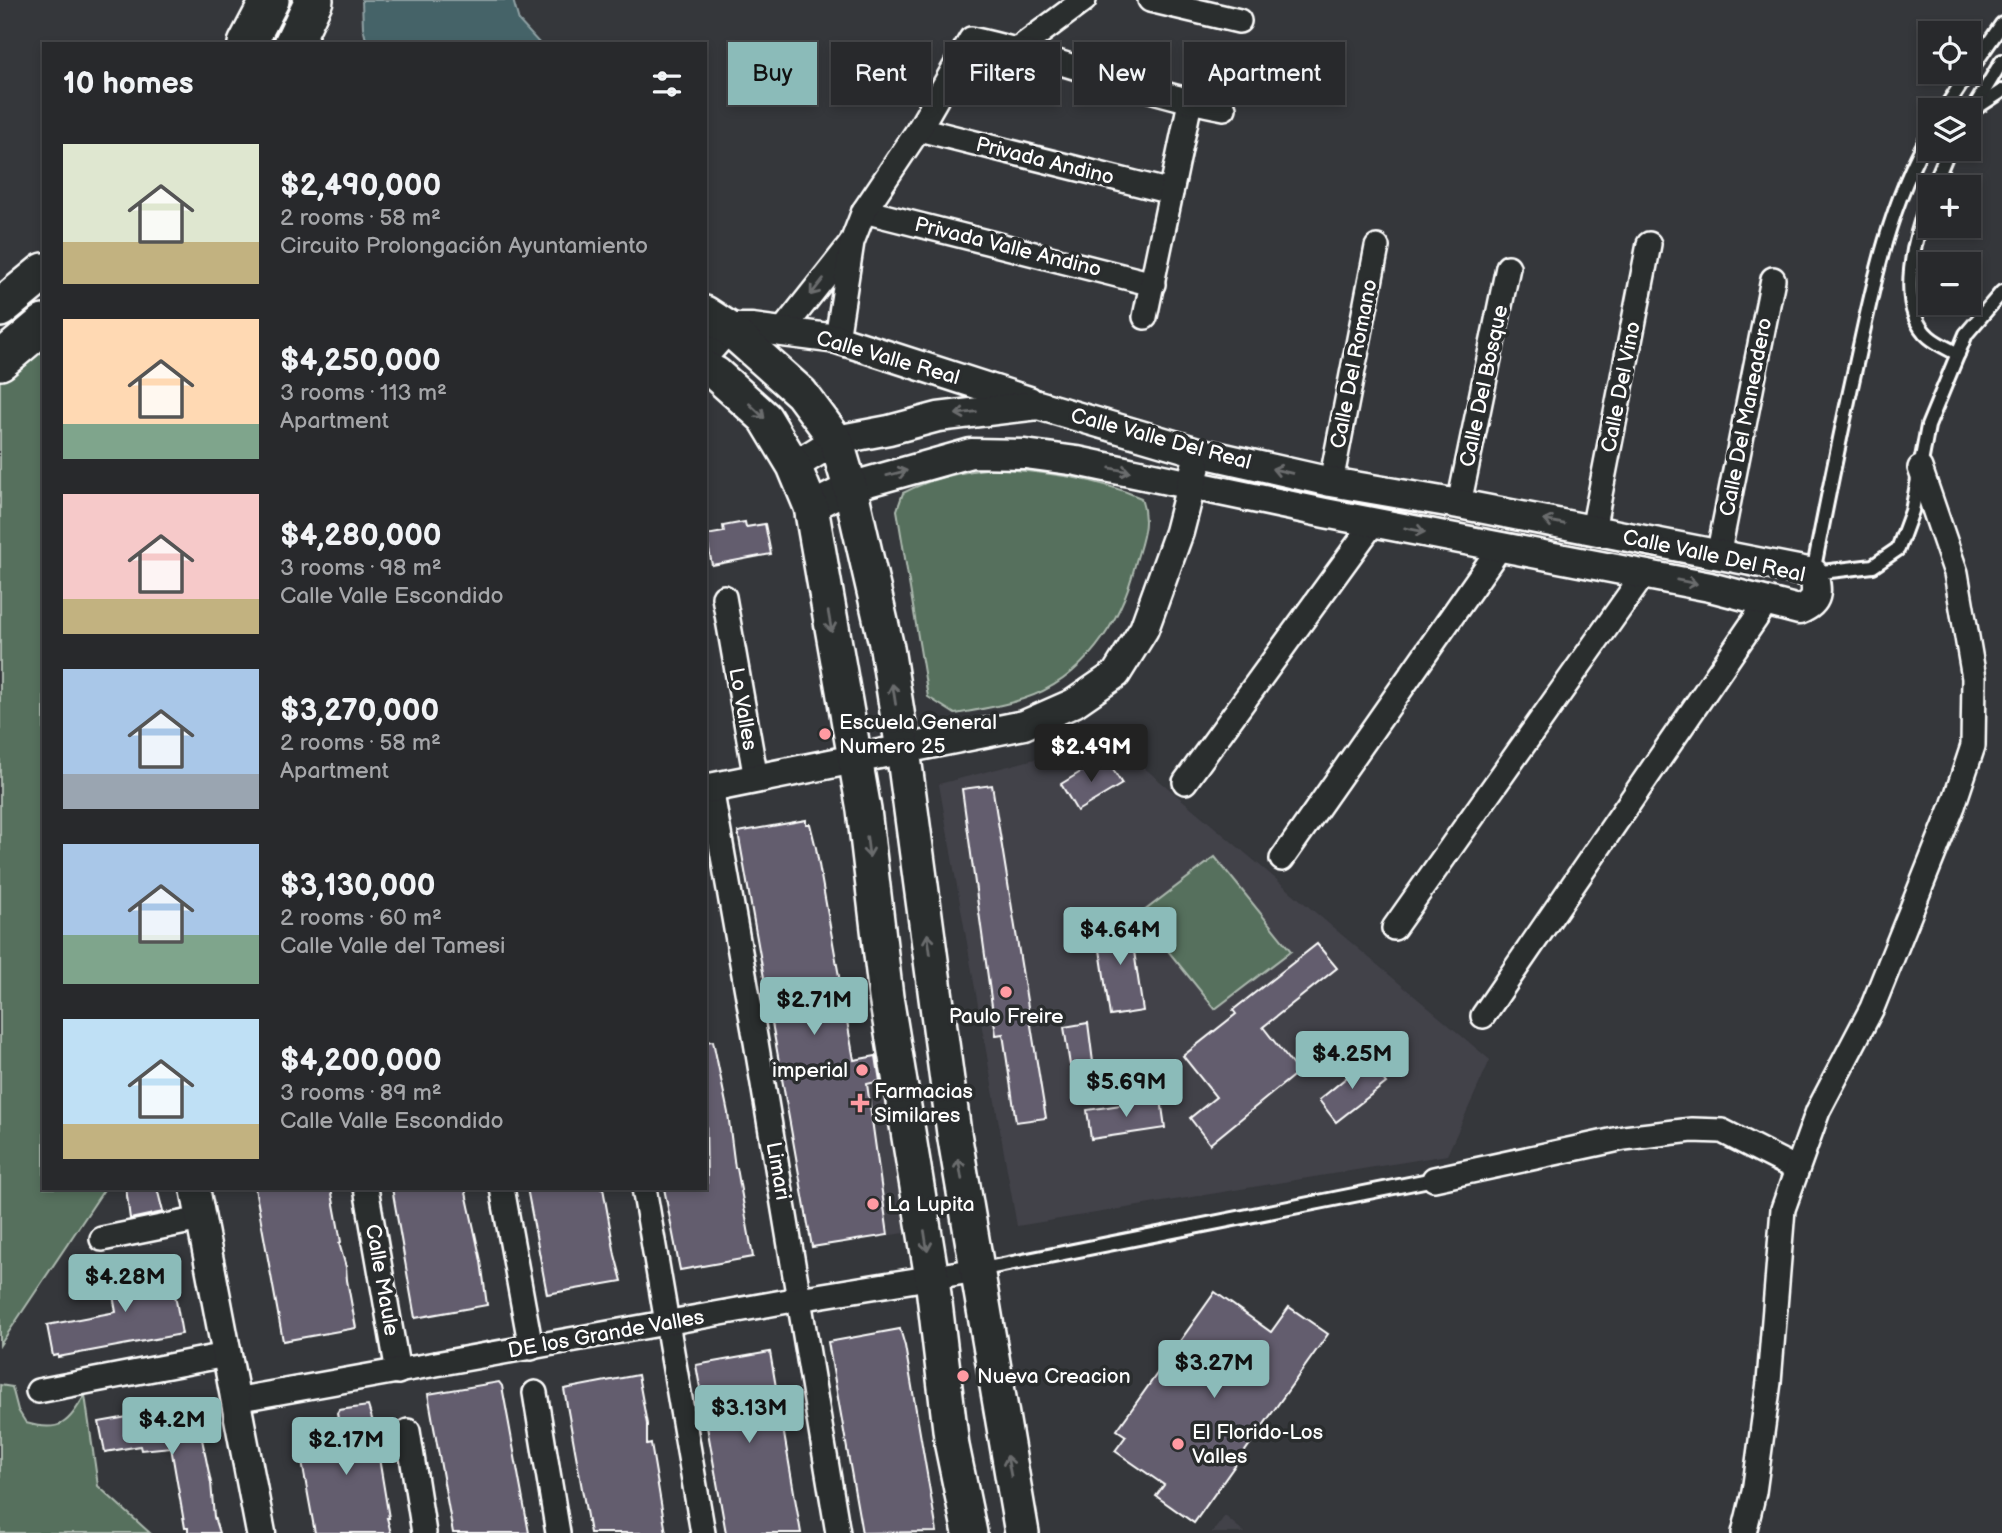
<!DOCTYPE html>
<meta charset="utf-8">
<style>
:root{--surface:#28292c;--page:#343538;--text:#f1f3f6;--muted:#a5a6a9;--line:#444548;--accent:#8bbbb9}
body{margin:0;font-family:"Balsamiq Sans",sans-serif;background:var(--page);color:var(--text);height:100vh;display:flex;flex-direction:column;font-size:26px;white-space:nowrap}
*{box-sizing:border-box;margin:0}
p{font-size:23px;color:var(--muted)}
.icon{flex:none;width:38px;height:38px;fill:none;stroke:currentColor;stroke-width:2;stroke-linecap:round;stroke-linejoin:round}
.map{position:relative;flex:1;overflow:hidden}
.details{position:absolute;left:42px;top:42px;width:665px;height:1148px;display:flex;flex-direction:column;background:var(--surface);border-radius:0px;box-shadow:0 4px 10px #0003,0 0 0 2px var(--line)}
.details>*{flex:none}
.guide{position:absolute;left:728px;top:42px;width:665px;height:63px;display:flex;gap:14px}
.controls{position:absolute;left:1918px;top:21px;display:grid;gap:14px}
.controls a{display:grid;place-items:center;width:63px;height:63px;border-radius:0px;background:var(--surface);box-shadow:0 4px 10px #0003,0 0 0 2px var(--line);font-size:35px}
.price{position:absolute;translate:-50% -60px;padding:0 16px;border-radius:7px;background:var(--accent);color:#111;font-size:23px;line-height:46px;filter:drop-shadow(0 2px 4px #0008)}
.price::after{content:'';position:absolute;left:50%;top:42px;width:21px;height:16px;margin-left:-10px;background:inherit;clip-path:polygon(0 0,100% 0,50% 100%)}
.price.selected{background:#222;color:#fff}
ul{padding:0;list-style:none}
li{display:flex;align-items:center;gap:21px;height:175px;padding:0 21px}
li span{display:grid;place-items:center;flex:none;width:196px;height:140px;border-radius:0px;color:#555}
li>.icon{margin-inline-start:auto}
span .icon{width:84px;height:84px;fill:#fffc;stroke-width:1}
li b{font-size:30px}
h2{display:flex;justify-content:space-between;align-items:center;height:84px;padding:0 21px;font-size:30px}
.tag{padding:0 24px;border-radius:0px;background:var(--surface);box-shadow:0 4px 10px #0003,0 0 0 2px var(--line);font-size:24px;line-height:63px}
.tag.selected{background:var(--accent);color:#111}
.map>svg:first-child{display:block}
</style>
<div class="map">
<svg width="2002" height="1533" viewBox="0 0 2002 1533">
<rect width="100%" height="100%" fill="#35373b"/>
<filter id="ink" filterUnits="userSpaceOnUse"><feTurbulence type="fractalNoise" baseFrequency=".0143" numOctaves="2"/><feDisplacementMap in="SourceGraphic" scale="14" xChannelSelector="R" yChannelSelector="G"/><feConvolveMatrix kernelMatrix="1 2 1 2 8 2 1 2 1" color-interpolation-filters="sRGB"/></filter>
<g filter="url(#ink)">
<g fill="#43424a">
<path d="M1097,728L1490,1060L1447,1155L1017,1226L939,784L1047,756Z"/>
<path d="M877,1056L905,1233L854,1240L826,1064Z"/>
<path d="M1225,1516L1245,1533H1212Z"/>
</g>
<g fill="#57705d" stroke="#abb8ae" stroke-width="2">
<path d="M44,332V1188H105L0,1345V368Z"/>
<path d="M993,468C1042,472 1095,477 1141,498C1150,524 1142,539 1135,565C1121,623 1083,680 1023,699C1002,706 978,710 955,714L928,697L897,510L903,493C932,478 960,472 993,468Z"/>
<path d="M1215,857L1291,951L1215,1009L1139,915Z"/>
<path d="M0,1385L12,1387L18,1410L26,1423C61,1433 68,1423 85,1395L98,1486L150,1533H0Z"/>
</g>
<path fill="#456368" stroke="#8fa1a4" stroke-width="2" d="M362,0H513L519,21L540,44H367L363,27Z"/>
<g fill="#635d6e" stroke="#fff" stroke-width="2">
<path d="M745,522L746,527L765,524L771,554L712,565L706,535L724,532L723,526Z"/>
<path d="M1105,757L1122,784L1077,811L1061,784Z"/>
<path d="M992,785L1046,1118L1016,1122L1003,1034L996,1035L962,789Z"/>
<path d="M806,820V824H810L816,848L854,1060L876,1056L880,1081L867,1084L888,1235L812,1247L738,832Z"/>
<path d="M1129,918L1143,1011L1110,1016L1096,923Z"/>
<path d="M1317,944L1337,968L1263,1027L1298,1072L1210,1144L1190,1118L1216,1097L1183,1056L1236,1014L1233,1010Z"/>
<path d="M1088,1023L1093,1062L1070,1065L1064,1027Z"/>
<path d="M713,1041L728,1113L735,1168H737L753,1257L680,1270L664,1188H707L705,1042Z"/>
<path d="M1368,1060L1386,1083L1336,1122L1319,1100Z"/>
<path d="M1161,1099L1165,1128L1091,1139L1087,1110Z"/>
<path d="M126,1188H157L163,1212L130,1219Z"/>
<path d="M255,1188H331L341,1242L339,1243L346,1267L347,1280L356,1328L283,1341Z"/>
<path d="M392,1188H465L481,1261L487,1305L415,1318Z"/>
<path d="M527,1188H603L615,1255L622,1281L547,1294Z"/>
<path d="M169,1261L182,1334L58,1357V1355L53,1356L47,1325L116,1312L109,1272Z"/>
<path d="M1215,1292L1271,1332L1289,1307L1328,1334L1194,1523L1156,1496L1164,1485L1115,1451L1126,1436L1117,1430Z"/>
<path d="M900,1329L905,1346L937,1532L862,1533L828,1342Z"/>
<path d="M770,1352L801,1533H726L696,1365Z"/>
<path d="M638,1375L647,1424V1445L651,1444L666,1533H590L564,1389Z"/>
<path d="M499,1382L502,1386L529,1533H453L428,1394Z"/>
<path d="M195,1405L211,1483L214,1517L219,1533H188V1528H185L171,1447L141,1450L140,1446L105,1452L99,1422Z"/>
<path d="M368,1406L373,1422L389,1518H387L391,1533H315L298,1440L300,1436L340,1429L337,1413L339,1410Z"/>
</g>
<g fill="none" stroke-linecap="round" stroke-linejoin="round">
<g stroke="#fff" stroke-width="18">
<g id="service">
<path d="M1969,72L2002,24"/>
<path d="M1976,108L2002,91"/>
<path d="M1944,110L1969,72"/>
<path d="M1969,116L2002,61"/>
<path d="M1930,133C1891,201 1874,280 1858,355C1842,427 1827,500 1813,573L1873,566L1898,549L1912,511L1928,426L1966,334L2002,292"/>
<path d="M1933,187L1949,149"/>
<path d="M1930,195C1916,232 1894,307 1929,337C1937,344 1949,349 1958,354"/>
<path d="M978,1270L1434,1179"/>
</g>
</g>
<g stroke="#fff" stroke-width="28">
<g id="minor">
<path d="M1150,0L1239,21"/>
<path d="M1018,49L1084,0"/>
<path d="M919,129L1171,192"/>
<path d="M864,211L1153,284"/>
<path d="M1145,317L1190,102"/>
<path d="M782,331L850,245"/>
<path d="M837,339L852,242L864,211L919,129L971,39C1057,57 1138,92 1224,108"/>
<path d="M1331,482L1377,247"/>
<path d="M1459,504L1508,267"/>
<path d="M1593,530L1649,244"/>
<path d="M1718,556L1773,279"/>
<path d="M724,597L756,779"/>
<path d="M1185,782L1374,522"/>
<path d="M711,788L756,1042L838,1533"/>
<path d="M1282,859L1501,546"/>
<path d="M1394,928L1644,574"/>
<path d="M1483,1016L1767,602"/>
<path d="M1434,1179L1624,1138L1692,1130L1722,1131L1797,1169"/>
<path d="M366,1188L398,1372"/>
<path d="M502,1188L531,1348"/>
<path d="M644,1188L703,1533"/>
<path d="M102,1239L201,1219"/>
<path d="M38,1391L226,1355"/>
<path d="M535,1393L558,1533"/>
<path d="M235,1400L799,1299L977,1270"/>
<path d="M408,1431L424,1533"/>
<path d="M1744,1533L1754,1492L1769,1382L1783,1209L1818,1111L1872,1008L1953,806L1973,746L1974,678L1956,573L1920,468"/>
</g>
</g>
<g stroke="#fff" stroke-width="33">
<g id="tertiary">
<path d="M705,354L728,328H752L837,339L1029,401"/>
<path d="M794,466L836,440L889,430L938,417L1038,405L1198,452L1331,482L1459,504L1813,573C1818,592 1819,602 1799,610L1710,587L1325,513L1077,461L1025,454L971,453L850,487L811,507"/>
<path d="M705,789L1024,725L1074,703L1116,674L1144,629L1179,532L1196,466"/>
<path d="M195,1188L261,1533"/>
</g>
</g>
<g stroke="#fff" stroke-width="38">
<g id="secondary">
<path d="M705,313L728,328L801,393L836,440L850,487L887,648L903,750L954,1133L1022,1533"/>
<path d="M705,368L716,374L765,418L794,466L811,507L864,810L886,997L932,1278L952,1446L970,1533"/>
</g>
</g>
<g stroke="#fff" stroke-width="42">
<g id="primary">
<path d="M247,44L270,0"/>
<path d="M293,44L314,0"/>
<path d="M0,308L44,272"/>
<path d="M0,361L44,324"/>
</g>
</g>
<use href="#service" stroke="#2a2d2e" stroke-width="12"/>
<use href="#minor" stroke="#2a2d2e" stroke-width="23"/>
<use href="#tertiary" stroke="#2a2d2e" stroke-width="28"/>
<use href="#secondary" stroke="#2a2d2e" stroke-width="33"/>
<use href="#primary" stroke="#2a2d2e" stroke-width="37"/>
</g>
<defs><path id="oneway-shaft" d="M-6 0H5M1.5-3L5.5 0L1.5 3" fill="none" stroke-width="1.6" stroke-linecap="round" stroke-linejoin="round" transform="scale(1.75)"/></defs>
<g stroke="#6a6c6d">
<use href="#oneway-shaft" transform="translate(817 287) rotate(128)"/>
<use href="#oneway-shaft" transform="translate(757 411) rotate(44)"/>
<use href="#oneway-shaft" transform="translate(966 413) rotate(173)"/>
<use href="#oneway-shaft" transform="translate(1120 470) rotate(11)"/>
<use href="#oneway-shaft" transform="translate(1282 471) rotate(-167)"/>
<use href="#oneway-shaft" transform="translate(897 473) rotate(-14)"/>
<use href="#oneway-shaft" transform="translate(1554 522) rotate(-169)"/>
<use href="#oneway-shaft" transform="translate(1415 530) rotate(11)"/>
<use href="#oneway-shaft" transform="translate(1687 582) rotate(11)"/>
<use href="#oneway-shaft" transform="translate(830 622) rotate(80)"/>
<use href="#oneway-shaft" transform="translate(894 694) rotate(-99)"/>
<use href="#oneway-shaft" transform="translate(868 847) rotate(83)"/>
<use href="#oneway-shaft" transform="translate(929 944) rotate(-98)"/>
<use href="#oneway-shaft" transform="translate(960 1169) rotate(-100)"/>
<use href="#oneway-shaft" transform="translate(926 1241) rotate(81)"/>
<use href="#oneway-shaft" transform="translate(1009 1466) rotate(-101)"/>
</g>
</g>
<g fill="#ff9aa2" stroke="#2a2d2e" stroke-width="2.5">
<circle cx="825" cy="734" r="7"/>
<circle cx="1006" cy="992" r="7"/>
<circle cx="862" cy="1070" r="7"/>
<path d="M856.5 1092.5h7v7h7v7h-7v7h-7v-7h-7v-7h7z"/>
<circle cx="873" cy="1204" r="7"/>
<circle cx="963" cy="1376" r="7"/>
<circle cx="1178" cy="1444" r="7"/>
</g>
<g text-anchor="middle" dominant-baseline="central" stroke-width="7" stroke-linejoin="round" paint-order="stroke">
<g font-size="21" fill="#fff" stroke="#2a2d2e">
<text transform="translate(1045 161) rotate(14)">Privada Andino</text>
<text transform="translate(1008 247) rotate(14)">Privada Valle Andino</text>
<text transform="translate(888 358) rotate(16)">Calle Valle Real</text>
<text transform="translate(1354 364) rotate(-79)">Calle Del Romano</text>
<text transform="translate(1484 386) rotate(-78)">Calle Del Bosque</text>
<text transform="translate(1621 387) rotate(-79)">Calle Del Vino</text>
<text transform="translate(1746 417) rotate(-79)">Calle Del Maneadero</text>
<text transform="translate(1161 439) rotate(15)">Calle Valle Del Real</text>
<text transform="translate(1714 556) rotate(12)">Calle Valle Del Real</text>
<text transform="translate(743 709) rotate(80)">Lo Valles</text>
<text transform="translate(778 1171) rotate(80)">Limari</text>
<text transform="translate(382 1280) rotate(80)">Calle Maule</text>
<text transform="translate(606 1334) rotate(-10)">DE los Grande Valles</text>
</g>
<g font-size="21" fill="#fff" stroke="#2a2d2e" text-anchor="start">
<text x="839" y="722">Escuela General<tspan x="839" dy="24">Numero 25</tspan></text>
<text x="1006" y="1016" text-anchor="middle">Paulo Freire</text>
<text x="848" y="1070" text-anchor="end">imperial</text>
<text x="874" y="1091">Farmacias<tspan x="874" dy="24">Similares</tspan></text>
<text x="887" y="1204">La Lupita</text>
<text x="977" y="1376">Nueva Creacion</text>
<text x="1192" y="1432">El Florido-Los<tspan x="1192" dy="24">Valles</tspan></text>
</g>
</g>
</svg>
<div class="controls">
<a><svg class="icon" aria-label="locate" viewBox="0 0 24 24"><circle cx="12" cy="12" r="6"/><path d="M12 2v4M12 18v4M2 12h4M18 12h4"/></svg></a>
<a><svg class="icon" aria-label="layers" viewBox="0 0 24 24"><path d="M12 4l9 5-9 5-9-5zM3 14l9 5 9-5"/></svg></a>
<a>+</a>
<a>−</a>
</div>
<b class="price selected" style="left:1091px;top:784px">$2.49M</b>
<b class="price" style="left:1120px;top:967px">$4.64M</b>
<b class="price" style="left:814px;top:1037px">$2.71M</b>
<b class="price" style="left:1352px;top:1091px">$4.25M</b>
<b class="price" style="left:1126px;top:1119px">$5.69M</b>
<b class="price" style="left:125px;top:1314px">$4.28M</b>
<b class="price" style="left:1214px;top:1400px">$3.27M</b>
<b class="price" style="left:749px;top:1445px">$3.13M</b>
<b class="price" style="left:172px;top:1457px">$4.2M</b>
<b class="price" style="left:346px;top:1477px">$2.17M</b>
<div class="guide">
<a class="tag selected">Buy</a>
<a class="tag">Rent</a>
<a class="tag">Filters</a>
<a class="tag">New</a>
<a class="tag">Apartment</a>
</div>
<section class="details">
<h2>10 homes<svg class="icon" aria-label="filters" viewBox="0 0 24 24"><path d="M4 7h16M4 17h16"/><circle cx="9" cy="7" r="2"/><circle cx="15" cy="17" r="2"/></svg></h2>
<ul>
<li><span style="background:linear-gradient(#dfe7d0 70%,#c2b280 0)"><svg class="icon" aria-label="home" viewBox="0 0 24 24"><path d="M3 11l9-7 9 7M6 9v11h12V9"/></svg></span><div><b>$2,490,000</b><p>2 rooms · 58 m²</p><p>Circuito Prolongación Ayuntamiento</p></div></li>
<li><span style="background:linear-gradient(#ffd9b3 75%,#7fa58c 0)"><svg class="icon" aria-label="home" viewBox="0 0 24 24"><path d="M3 11l9-7 9 7M6 9v11h12V9"/></svg></span><div><b>$4,250,000</b><p>3 rooms · 113 m²</p><p>Apartment</p></div></li>
<li><span style="background:linear-gradient(#f6c9c9 75%,#c2b280 0)"><svg class="icon" aria-label="home" viewBox="0 0 24 24"><path d="M3 11l9-7 9 7M6 9v11h12V9"/></svg></span><div><b>$4,280,000</b><p>3 rooms · 98 m²</p><p>Calle Valle Escondido</p></div></li>
<li><span style="background:linear-gradient(#a9c7e8 75%,#9aa5b1 0)"><svg class="icon" aria-label="home" viewBox="0 0 24 24"><path d="M3 11l9-7 9 7M6 9v11h12V9"/></svg></span><div><b>$3,270,000</b><p>2 rooms · 58 m²</p><p>Apartment</p></div></li>
<li><span style="background:linear-gradient(#a9c7e8 65%,#7fa58c 0)"><svg class="icon" aria-label="home" viewBox="0 0 24 24"><path d="M3 11l9-7 9 7M6 9v11h12V9"/></svg></span><div><b>$3,130,000</b><p>2 rooms · 60 m²</p><p>Calle Valle del Tamesi</p></div></li>
<li><span style="background:linear-gradient(#bfe0f5 75%,#c2b280 0)"><svg class="icon" aria-label="home" viewBox="0 0 24 24"><path d="M3 11l9-7 9 7M6 9v11h12V9"/></svg></span><div><b>$4,200,000</b><p>3 rooms · 89 m²</p><p>Calle Valle Escondido</p></div></li>
</ul>
</section>
</div>
